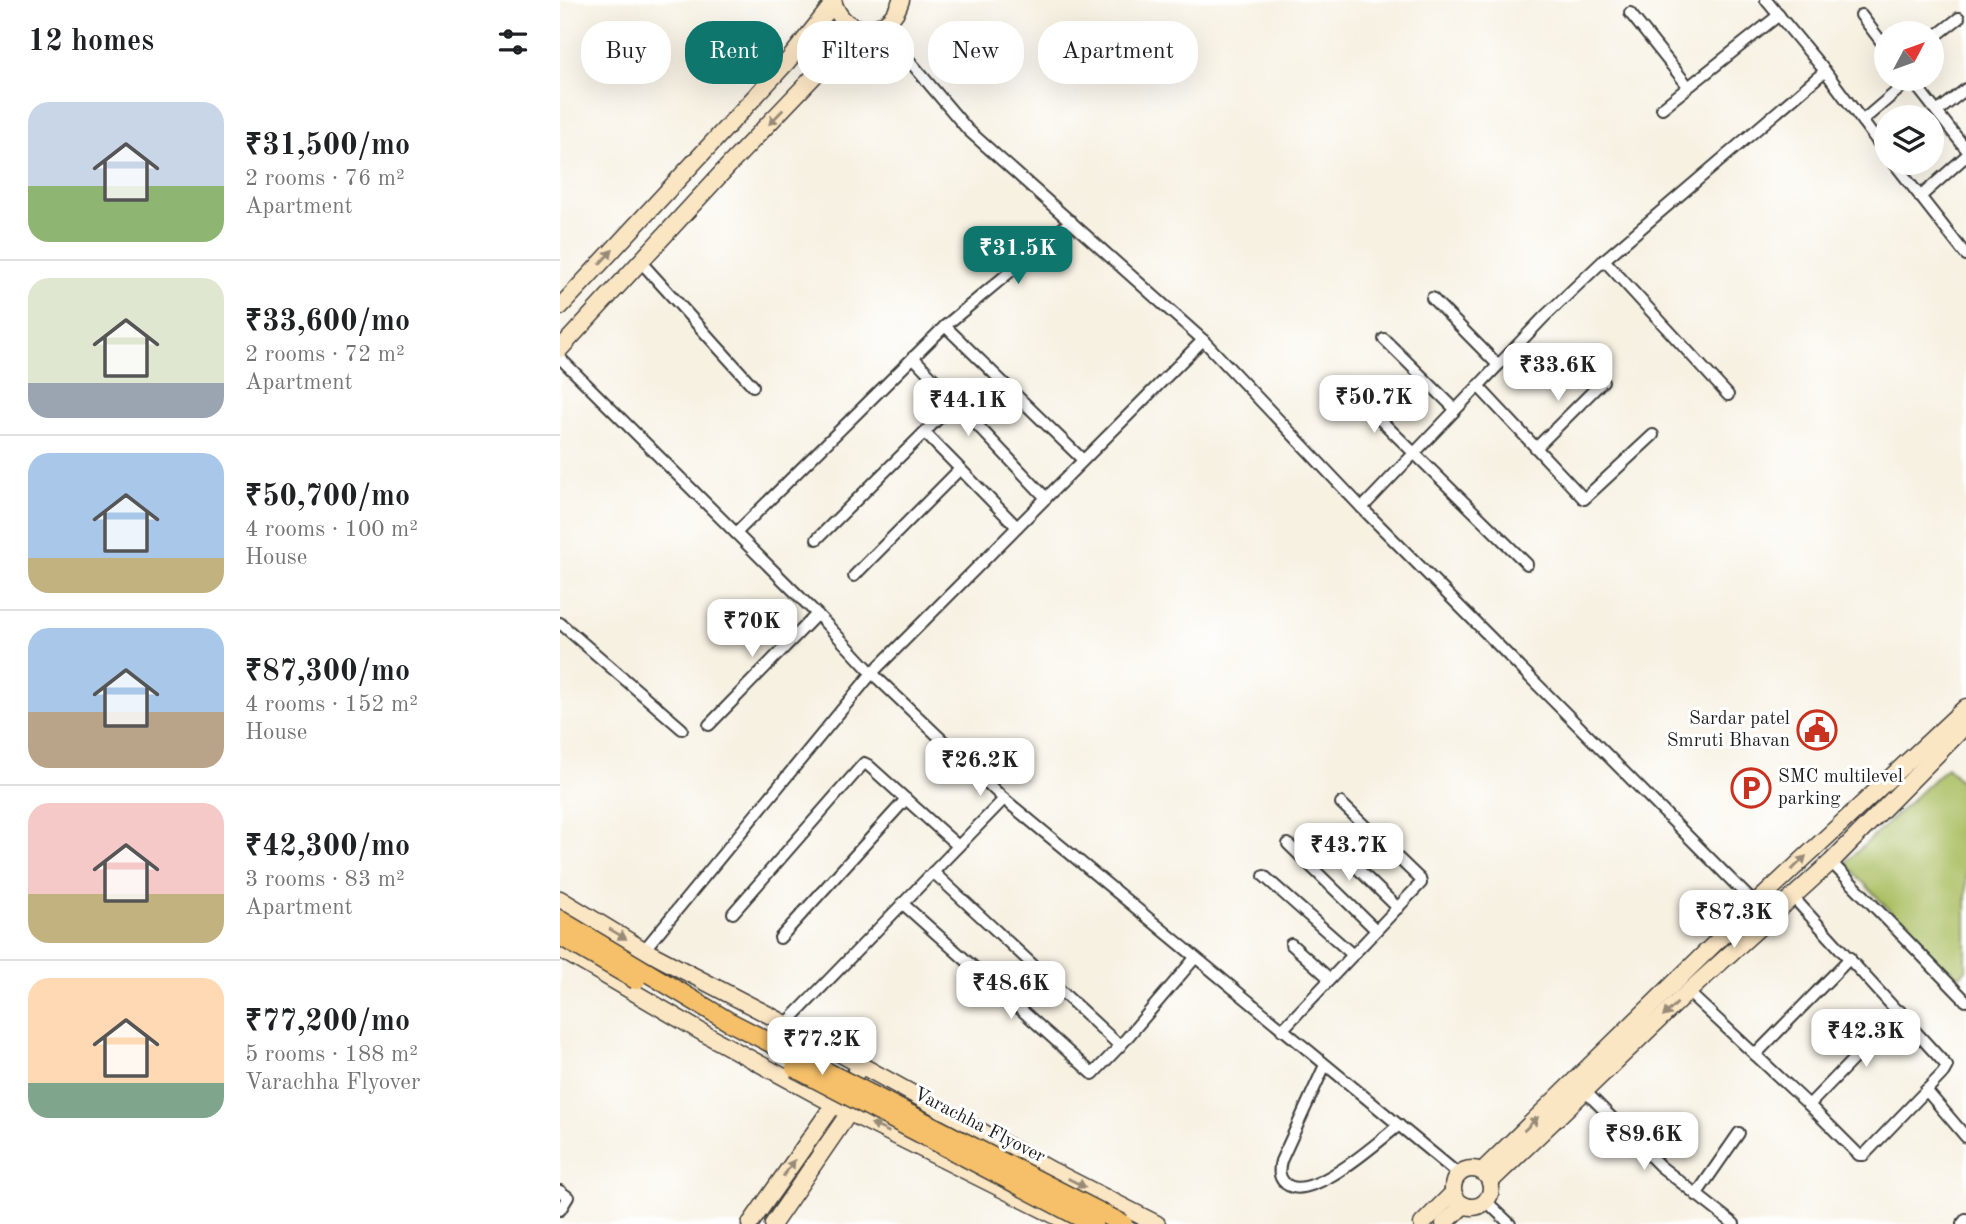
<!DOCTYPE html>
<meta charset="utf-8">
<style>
:root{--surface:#fff;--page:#f2f2f2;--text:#202124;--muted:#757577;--line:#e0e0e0;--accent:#0f766e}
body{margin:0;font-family:"Old Standard TT",serif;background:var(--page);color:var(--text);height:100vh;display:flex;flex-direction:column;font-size:26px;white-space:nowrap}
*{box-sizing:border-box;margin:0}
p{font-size:23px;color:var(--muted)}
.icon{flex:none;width:38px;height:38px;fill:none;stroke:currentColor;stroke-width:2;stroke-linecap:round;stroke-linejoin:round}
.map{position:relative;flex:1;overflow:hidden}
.drawer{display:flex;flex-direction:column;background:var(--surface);width:560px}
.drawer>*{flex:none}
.hud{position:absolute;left:21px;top:21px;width:665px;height:63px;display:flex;gap:14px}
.needle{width:46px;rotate:49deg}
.fabs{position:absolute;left:1314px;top:21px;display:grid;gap:14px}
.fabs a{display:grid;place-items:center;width:70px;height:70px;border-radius:50%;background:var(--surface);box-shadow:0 7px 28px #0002;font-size:35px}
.price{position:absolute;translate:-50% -60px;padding:0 16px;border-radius:14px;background:#fff;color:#222;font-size:23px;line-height:46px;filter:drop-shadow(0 2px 4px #0008)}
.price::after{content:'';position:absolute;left:50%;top:42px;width:21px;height:16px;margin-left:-10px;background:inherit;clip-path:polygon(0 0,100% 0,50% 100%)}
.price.on{background:var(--accent);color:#fff}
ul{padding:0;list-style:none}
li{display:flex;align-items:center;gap:21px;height:175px;padding:0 28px}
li+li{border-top:2px solid var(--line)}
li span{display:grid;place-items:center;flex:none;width:196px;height:140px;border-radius:21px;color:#555}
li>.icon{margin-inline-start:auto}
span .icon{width:84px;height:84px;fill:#fffc;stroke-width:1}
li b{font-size:30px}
h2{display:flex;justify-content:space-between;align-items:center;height:84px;padding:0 28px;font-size:30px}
.pill{padding:0 24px;border-radius:28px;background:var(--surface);box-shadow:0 7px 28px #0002;font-size:24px;line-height:63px}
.pill.on{background:var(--accent);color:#fff}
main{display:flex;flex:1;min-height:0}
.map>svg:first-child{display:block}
</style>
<main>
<section class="drawer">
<h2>12 homes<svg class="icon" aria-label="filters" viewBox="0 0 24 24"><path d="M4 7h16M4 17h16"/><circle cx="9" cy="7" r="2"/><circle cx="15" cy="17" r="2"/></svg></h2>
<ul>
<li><span style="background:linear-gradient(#c9d6e8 60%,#8fb573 0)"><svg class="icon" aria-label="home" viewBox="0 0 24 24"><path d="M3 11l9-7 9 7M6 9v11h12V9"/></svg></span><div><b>₹31,500/mo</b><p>2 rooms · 76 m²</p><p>Apartment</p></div></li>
<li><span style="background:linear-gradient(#dfe7d0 75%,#9aa5b1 0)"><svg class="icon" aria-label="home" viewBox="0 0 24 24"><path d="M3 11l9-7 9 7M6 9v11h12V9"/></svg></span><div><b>₹33,600/mo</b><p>2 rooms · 72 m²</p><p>Apartment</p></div></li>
<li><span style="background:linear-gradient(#a9c7e8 75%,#c2b280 0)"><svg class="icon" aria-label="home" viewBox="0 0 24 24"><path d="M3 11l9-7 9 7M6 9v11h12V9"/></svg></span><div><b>₹50,700/mo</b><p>4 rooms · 100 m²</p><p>House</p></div></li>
<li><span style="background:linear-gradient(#a9c7e8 60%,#b9a48a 0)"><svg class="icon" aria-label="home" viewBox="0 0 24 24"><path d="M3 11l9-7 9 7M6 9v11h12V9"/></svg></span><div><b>₹87,300/mo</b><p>4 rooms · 152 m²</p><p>House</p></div></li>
<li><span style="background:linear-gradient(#f6c9c9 65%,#c2b280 0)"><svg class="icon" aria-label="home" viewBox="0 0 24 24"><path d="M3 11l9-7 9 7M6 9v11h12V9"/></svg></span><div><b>₹42,300/mo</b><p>3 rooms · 83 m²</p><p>Apartment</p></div></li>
<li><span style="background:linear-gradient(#ffd9b3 75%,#7fa58c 0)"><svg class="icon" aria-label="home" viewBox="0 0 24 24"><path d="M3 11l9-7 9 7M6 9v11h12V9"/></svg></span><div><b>₹77,200/mo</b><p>5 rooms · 188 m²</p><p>Varachha Flyover</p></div></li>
</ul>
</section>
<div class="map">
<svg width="1406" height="1224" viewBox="0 0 1406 1224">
<rect width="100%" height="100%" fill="#fff"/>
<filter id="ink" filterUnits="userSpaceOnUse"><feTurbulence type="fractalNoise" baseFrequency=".0143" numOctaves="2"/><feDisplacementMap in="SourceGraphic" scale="14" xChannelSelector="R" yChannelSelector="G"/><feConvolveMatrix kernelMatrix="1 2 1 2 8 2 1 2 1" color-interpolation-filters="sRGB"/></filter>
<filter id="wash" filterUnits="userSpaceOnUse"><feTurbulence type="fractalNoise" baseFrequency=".00686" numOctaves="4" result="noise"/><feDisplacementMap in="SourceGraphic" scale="28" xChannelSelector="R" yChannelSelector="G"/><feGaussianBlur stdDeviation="1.57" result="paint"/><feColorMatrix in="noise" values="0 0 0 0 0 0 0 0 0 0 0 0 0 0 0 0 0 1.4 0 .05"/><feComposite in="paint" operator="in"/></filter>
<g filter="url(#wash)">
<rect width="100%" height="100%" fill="#f7f1e2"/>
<path fill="#abbf63" stroke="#646e40" stroke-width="2" d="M1387,767L1406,787V970L1395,980L1285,863Z"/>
</g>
<g filter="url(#ink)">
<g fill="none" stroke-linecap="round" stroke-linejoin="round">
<g stroke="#3d3c3a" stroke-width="14">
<g id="street">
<path d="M1206,0L1265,71L1326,153"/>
<path d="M1070,13L1128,86"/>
<path d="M1301,15L1326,48"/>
<path d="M320,26L408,130L643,340L802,508L1209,918"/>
<path d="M1372,39L1399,18"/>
<path d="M1351,79L1406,149"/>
<path d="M1102,108L1219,15"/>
<path d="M1377,112L1406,89"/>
<path d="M1302,121L1351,79"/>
<path d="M1334,163L1406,255"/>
<path d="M1360,197L1406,156"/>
<path d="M1044,260L1168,395"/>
<path d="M80,261L193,386"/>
<path d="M872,298L938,365"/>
<path d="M385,326L511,221"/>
<path d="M824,339L895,409"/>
<path d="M353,357L486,498"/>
<path d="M0,358L257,614L312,673L444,799L898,1174"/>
<path d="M918,386L1024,499L1093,435"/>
<path d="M795,395L967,564"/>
<path d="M365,433L457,527"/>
<path d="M976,448L1043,381"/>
<path d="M802,508L985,316L1044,260L1265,71"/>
<path d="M176,533L385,326L523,460"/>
<path d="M257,539L395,402"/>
<path d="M294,576L400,469"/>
<path d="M0,623L122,729"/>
<path d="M149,725L257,614"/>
<path d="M763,835L838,908"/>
<path d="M728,844L816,930"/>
<path d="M1271,862L1406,1001"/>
<path d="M373,872L560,1046L635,958"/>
<path d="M704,876L793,955"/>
<path d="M342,903L533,1074L560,1046"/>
<path d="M173,913L304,763L308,765L398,846"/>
<path d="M220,938L346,799"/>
<path d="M731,944L770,979"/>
<path d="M84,950L312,673L643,340"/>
<path d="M1128,992L1249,1105L1299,1155H1304L1383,1073L1387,1066L1232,896"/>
<path d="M226,1024L444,799"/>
<path d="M722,1030L861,883L860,879L781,803"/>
<path d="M1195,1055L1290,958"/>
<path d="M765,1065L721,1161C719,1168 718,1175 723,1181C745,1209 820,1140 839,1125"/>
<path d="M1366,1090L1406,1137"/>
<path d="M1025,1091L1100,1166L1174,1224"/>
<path d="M1249,1105L1340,1011"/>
<path d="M0,1191L8,1197L0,1210"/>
<path d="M1136,1195L1179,1133"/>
<path d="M926,1201L950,1224"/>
<path d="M1402,1224L1406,1219"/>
</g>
</g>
<g stroke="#3d3c3a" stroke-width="19">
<g id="secondary">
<path d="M273,0C282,39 330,38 341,0"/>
<path d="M0,307L227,62L273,4"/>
<path d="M0,349L171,163L300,28"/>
<path d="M0,899L84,950L226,1024L493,1171L597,1224"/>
<path d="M0,949L145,1034L290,1113L512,1224"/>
<circle cx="912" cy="1188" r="19"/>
<path d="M922,1171L1195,904L1406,707"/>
<path d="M930,1182L1128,992L1271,862L1406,725"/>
<path d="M190,1224L301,1066"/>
<path d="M213,1224L295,1104"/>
<path d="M862,1224L893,1193"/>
<path d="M884,1224L904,1205"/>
</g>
</g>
<use href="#street" stroke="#fff" stroke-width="10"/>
<use href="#secondary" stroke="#fbe6c4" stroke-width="16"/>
<g stroke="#3d3c3a" stroke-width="21" stroke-linecap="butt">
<g id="primary-bridge">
<path d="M0,920L168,1021L563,1224"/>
<path d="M0,936L76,980"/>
<path d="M235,1068L533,1224"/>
</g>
</g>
<use href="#primary-bridge" stroke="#f6c06b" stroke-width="18"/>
</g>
<defs><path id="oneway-solid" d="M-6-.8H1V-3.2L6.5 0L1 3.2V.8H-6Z" transform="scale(1.75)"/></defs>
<g fill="#978b78">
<use href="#oneway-solid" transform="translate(216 117) rotate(134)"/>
<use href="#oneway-solid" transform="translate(46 257) rotate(-47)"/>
<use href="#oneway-solid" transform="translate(1239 863) rotate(-44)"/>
<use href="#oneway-solid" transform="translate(58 934) rotate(31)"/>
<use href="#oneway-solid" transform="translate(1110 1010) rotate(136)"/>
<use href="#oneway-solid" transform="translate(971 1124) rotate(-44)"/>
<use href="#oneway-solid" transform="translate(320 1128) rotate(-154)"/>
<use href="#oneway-solid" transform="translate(229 1168) rotate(-55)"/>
<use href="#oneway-solid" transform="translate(517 1183) rotate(27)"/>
</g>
</g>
<defs>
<g id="civic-ring" transform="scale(2.0125)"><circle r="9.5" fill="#fff" stroke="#c8321e" stroke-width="1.5"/><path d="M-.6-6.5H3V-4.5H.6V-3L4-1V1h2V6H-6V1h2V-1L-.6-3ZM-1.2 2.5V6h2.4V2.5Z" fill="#c8321e"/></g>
<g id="parking-ring" transform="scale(2.0125)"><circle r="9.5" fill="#fff" stroke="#c8321e" stroke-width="1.5"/><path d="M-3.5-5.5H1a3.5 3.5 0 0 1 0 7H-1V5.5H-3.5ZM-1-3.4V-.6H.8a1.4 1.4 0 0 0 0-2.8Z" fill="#c8321e"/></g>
</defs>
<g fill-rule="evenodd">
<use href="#civic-ring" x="1257" y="730"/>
<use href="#parking-ring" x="1191" y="788"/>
</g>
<g text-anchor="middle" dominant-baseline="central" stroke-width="6" stroke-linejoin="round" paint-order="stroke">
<g font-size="19" fill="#1c1c1c" stroke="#fff" text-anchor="end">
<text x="1230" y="719">Sardar patel<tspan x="1230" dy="22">Smruti Bhavan</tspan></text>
<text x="1218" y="777" text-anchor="start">SMC multilevel<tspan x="1218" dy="22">parking</tspan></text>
</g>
<g font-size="19" fill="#1c1c1c" stroke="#fff">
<text transform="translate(419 1126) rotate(27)">Varachha Flyover</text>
</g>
</g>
</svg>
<div class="fabs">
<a><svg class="needle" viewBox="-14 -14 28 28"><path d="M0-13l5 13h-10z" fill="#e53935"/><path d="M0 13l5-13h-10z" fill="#757577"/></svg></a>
<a><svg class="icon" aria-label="layers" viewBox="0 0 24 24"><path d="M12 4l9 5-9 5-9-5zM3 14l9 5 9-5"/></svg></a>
</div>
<b class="price on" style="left:458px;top:286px">₹31.5K</b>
<b class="price" style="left:998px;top:403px">₹33.6K</b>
<b class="price" style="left:814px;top:435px">₹50.7K</b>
<b class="price" style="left:408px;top:438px">₹44.1K</b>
<b class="price" style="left:192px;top:659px">₹70K</b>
<b class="price" style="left:420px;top:798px">₹26.2K</b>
<b class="price" style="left:789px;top:883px">₹43.7K</b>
<b class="price" style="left:1174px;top:950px">₹87.3K</b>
<b class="price" style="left:451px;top:1021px">₹48.6K</b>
<b class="price" style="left:1306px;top:1069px">₹42.3K</b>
<b class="price" style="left:262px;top:1077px">₹77.2K</b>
<b class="price" style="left:1084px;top:1172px">₹89.6K</b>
<div class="hud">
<a class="pill">Buy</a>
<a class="pill on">Rent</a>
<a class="pill">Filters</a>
<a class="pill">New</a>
<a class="pill">Apartment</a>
</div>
</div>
</main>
